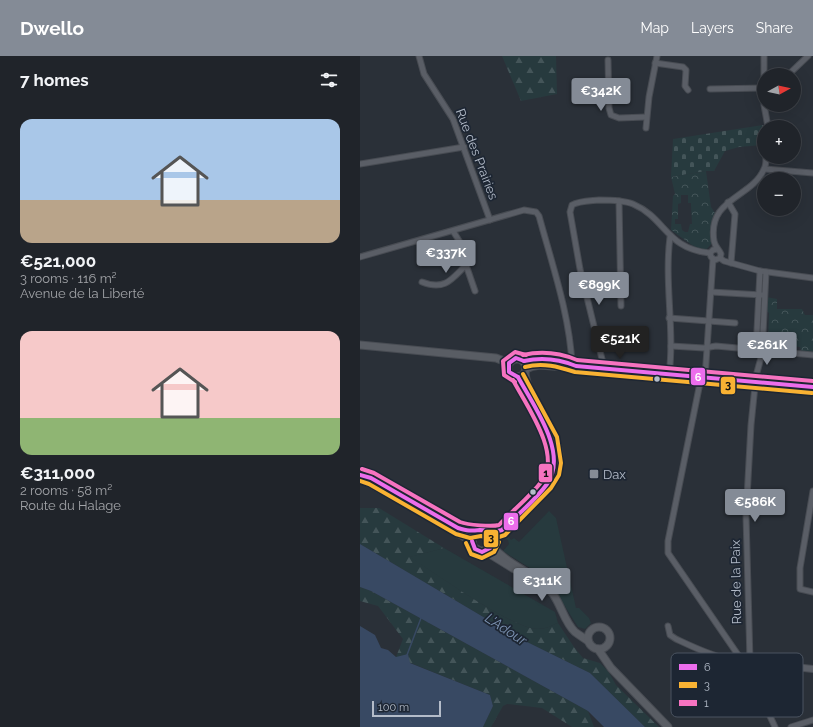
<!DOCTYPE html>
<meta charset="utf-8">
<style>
:root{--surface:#20242a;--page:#2d3036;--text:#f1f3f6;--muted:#a2a4a8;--line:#3d4147;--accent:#848b96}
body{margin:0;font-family:Raleway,sans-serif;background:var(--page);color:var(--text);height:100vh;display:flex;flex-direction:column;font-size:15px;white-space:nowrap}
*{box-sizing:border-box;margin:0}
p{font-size:13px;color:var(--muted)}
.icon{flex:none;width:22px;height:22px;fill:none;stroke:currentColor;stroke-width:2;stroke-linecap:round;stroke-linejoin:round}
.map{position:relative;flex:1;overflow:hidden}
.side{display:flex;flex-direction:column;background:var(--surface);width:360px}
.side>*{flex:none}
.needle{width:26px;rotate:82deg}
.fabs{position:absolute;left:397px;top:12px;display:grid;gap:8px}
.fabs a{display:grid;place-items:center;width:44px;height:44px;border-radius:50%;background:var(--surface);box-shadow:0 4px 16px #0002,0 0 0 1px var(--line);font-size:20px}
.scale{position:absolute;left:12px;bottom:10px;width:69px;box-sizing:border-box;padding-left:4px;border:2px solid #b4bcc9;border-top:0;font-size:11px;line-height:14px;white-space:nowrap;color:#b4bcc9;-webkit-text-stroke:3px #1d2633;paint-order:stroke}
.price{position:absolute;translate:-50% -34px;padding:0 9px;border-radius:4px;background:var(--accent);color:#fff;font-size:13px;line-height:26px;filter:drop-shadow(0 1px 2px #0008)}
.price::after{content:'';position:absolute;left:50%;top:24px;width:12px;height:9px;margin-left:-6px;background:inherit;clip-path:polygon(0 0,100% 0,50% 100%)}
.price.current{background:#222;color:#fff}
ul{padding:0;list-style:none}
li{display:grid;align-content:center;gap:8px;height:212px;padding:0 20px}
li span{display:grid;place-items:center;height:124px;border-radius:12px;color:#555}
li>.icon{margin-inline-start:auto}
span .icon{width:72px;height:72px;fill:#fffc;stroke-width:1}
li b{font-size:17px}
h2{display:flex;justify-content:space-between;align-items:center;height:48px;padding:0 20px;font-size:17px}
header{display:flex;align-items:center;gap:24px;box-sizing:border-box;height:56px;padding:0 20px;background:var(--accent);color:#fff}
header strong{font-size:19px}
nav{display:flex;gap:22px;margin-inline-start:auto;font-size:14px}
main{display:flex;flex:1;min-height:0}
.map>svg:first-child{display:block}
</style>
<header>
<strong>Dwello</strong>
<nav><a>Map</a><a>Layers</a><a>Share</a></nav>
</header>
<main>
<section class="side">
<h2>7 homes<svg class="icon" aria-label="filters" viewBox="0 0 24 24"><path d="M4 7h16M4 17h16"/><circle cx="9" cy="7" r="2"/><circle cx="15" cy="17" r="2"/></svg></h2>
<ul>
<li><span style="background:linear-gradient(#a9c7e8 65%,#b9a48a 0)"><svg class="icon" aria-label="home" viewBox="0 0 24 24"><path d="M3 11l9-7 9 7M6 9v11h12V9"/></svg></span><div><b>€521,000</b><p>3 rooms · 116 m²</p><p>Avenue de la Liberté</p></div></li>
<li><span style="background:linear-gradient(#f6c9c9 70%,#8fb573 0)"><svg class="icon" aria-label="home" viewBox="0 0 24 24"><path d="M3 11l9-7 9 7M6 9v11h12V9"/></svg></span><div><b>€311,000</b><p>2 rooms · 58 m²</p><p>Route du Halage</p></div></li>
</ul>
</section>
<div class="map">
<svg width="453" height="671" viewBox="0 0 453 671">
<defs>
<pattern id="forest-firs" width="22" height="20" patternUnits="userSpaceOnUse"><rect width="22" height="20" fill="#273a3e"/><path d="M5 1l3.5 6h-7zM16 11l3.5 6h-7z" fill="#445559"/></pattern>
<pattern id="cemetery-stones" width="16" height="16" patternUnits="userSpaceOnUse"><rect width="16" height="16" fill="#273a3e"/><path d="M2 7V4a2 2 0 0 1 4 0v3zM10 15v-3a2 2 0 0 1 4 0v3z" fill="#445559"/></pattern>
<pattern id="park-crowns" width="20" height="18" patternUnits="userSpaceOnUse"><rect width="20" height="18" fill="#273a3e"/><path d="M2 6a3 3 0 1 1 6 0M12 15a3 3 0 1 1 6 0" fill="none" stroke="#445559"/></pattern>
</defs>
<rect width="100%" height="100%" fill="#2a3038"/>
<g fill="#273a3e">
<path d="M189,455L196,462L216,552H219L229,562L231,567L225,573L218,571L199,541L189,529L170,512L143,495L149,488L148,484L144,482L148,480L151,484L154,482L159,486Z"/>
<path d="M84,492L195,556L198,567C191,570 185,573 178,573C152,573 75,517 49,501Z"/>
</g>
<g fill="url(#forest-firs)">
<path d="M142,0H196L197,38L161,45Z"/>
<path d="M0,452H19L84,492L50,501C75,517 152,573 178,573C185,573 191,570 198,567L214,591L223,602L240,607L248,615L256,629L299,671H285L230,617L157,581L0,488Z"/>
<path d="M0,531L11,535L228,655L234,671H212L182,652L147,648L143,650L131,671H123L133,650L130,639L36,601L43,583L18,550L0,545Z"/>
</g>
<path fill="url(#cemetery-stones)" d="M403,69L402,89L379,91L365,95L354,115H346L311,121L313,83Z"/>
<g fill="url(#park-crowns)" fill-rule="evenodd">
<path d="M346,115L351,151L355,157L352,164V187L345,195L339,194L311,174L313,140L315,138L311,121ZM321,139H328V147H331V149L332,168H330L328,176H325L322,174L321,168H315V163H318V148L321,147Z"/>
<path d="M406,241L417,243V253H442L445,259H453V296L441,295L440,291L408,288L409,257L406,254Z"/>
</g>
<g fill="#384963">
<path d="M0,488L157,581L230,617L285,671H244L228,655L11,535L0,531Z"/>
<path d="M0,570L15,579L21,592L28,594L36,601L48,598L50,607L130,639L133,650L123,671H0Z"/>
</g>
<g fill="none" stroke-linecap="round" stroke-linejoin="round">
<path stroke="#384963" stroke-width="1.5" d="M47,599L61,562"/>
<g stroke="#484c53" stroke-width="7">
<g id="minor">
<path d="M59,0L64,18L93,63L130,164"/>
<path d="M404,0V25"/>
<path d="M248,4L249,52L251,59L259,62L286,61"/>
<path d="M295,7L323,11L326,14L325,30L328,34"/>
<path d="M428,19L448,0"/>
<path d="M350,33L404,32"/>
<path d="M404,49L408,71"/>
<path d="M286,72L289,41L297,0"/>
<path d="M0,108L104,91"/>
<path d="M405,113L453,117"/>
<path d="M259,145L261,250"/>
<path d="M368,146L375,158L371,207"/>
<path d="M93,175L103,191L106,209L115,235"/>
<path d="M357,193L353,194L350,197L351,201L355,204L360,202L361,198C359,193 355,191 354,185C347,142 392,142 404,113C406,110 406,105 406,101"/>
<path d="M0,201L164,154L176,156L179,160C192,208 210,260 212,309"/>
<path d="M360,202L364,205L400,215L453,222"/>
<path d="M62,226C85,235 92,223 106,209"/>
<path d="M351,236L402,239"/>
<path d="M309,262L375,267"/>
<path d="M311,290L344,292L356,290L453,299"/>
<path d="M396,294L400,215"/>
<path d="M243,312L242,303L220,213L210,156L212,149C219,145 231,145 239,144C250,144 263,144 273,148C306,162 306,193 350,197"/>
<path d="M309,319C315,273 304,227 310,181"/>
<path d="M341,322L308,485V497L385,609"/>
<path d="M345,322L353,203"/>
<path d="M453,435L440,512V533L453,536"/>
<path d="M308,570L310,579L316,583C329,589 367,608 379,602"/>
<path d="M390,605L386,460L391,369L396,320L402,298L406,216"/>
<path d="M389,615L415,671"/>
<path d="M431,671L453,664"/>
</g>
</g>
<g stroke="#484c53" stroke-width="8">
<g id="tertiary">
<circle cx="390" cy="610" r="4.5"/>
<path d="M394,609L399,607L453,613"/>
</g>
</g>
<g stroke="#484c53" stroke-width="9">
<g id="secondary">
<path d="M0,289L136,302L149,307"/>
<circle cx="157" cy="312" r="9"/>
<path d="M164,305C173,302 205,301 212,309"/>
<path d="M166,313C182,304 199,315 212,309L453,331"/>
<path d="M158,321L166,338"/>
<path d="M0,419L21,428L98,472C103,474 107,476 113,476C117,476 121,474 126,475C139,479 132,496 120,495L113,491L112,482L117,476"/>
<path d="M6,425L112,485"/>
<path d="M133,484C144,479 164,457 174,448C180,441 187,435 192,427C217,388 169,354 165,317"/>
<path d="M132,490C148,510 176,517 193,538C201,549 205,567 215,576C219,579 224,582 228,585"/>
<path d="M125,495L154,513"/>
<circle cx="239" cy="582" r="11"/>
<path d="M238,593L251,612L308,671"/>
</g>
</g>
<use href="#minor" stroke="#5a5e66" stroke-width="5"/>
<use href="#tertiary" stroke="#5a5e66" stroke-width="6"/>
<use href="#secondary" stroke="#595d64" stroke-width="7"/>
<g stroke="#1d2633" stroke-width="7">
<g id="bus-1">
<path d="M164,305C182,301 199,303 216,310L453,331"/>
<path d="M158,321L149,316V307L156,302L164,305"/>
<path d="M0,419L11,422L98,472C108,475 110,475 120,474C130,474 130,478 142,474C157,459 175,445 187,428C209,397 173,349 158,321"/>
<path d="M112,485L115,493L122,496L130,492L133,484"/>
</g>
</g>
<g stroke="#1d2633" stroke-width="7">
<g id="bus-2">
<path d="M165,311C183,306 199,311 215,316L452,337"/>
<path d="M0,425L9,428L96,478L110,482L121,480L133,483L145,479L191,432L199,419L201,407L197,381L163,318"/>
<path d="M106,487L111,498L122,502L134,496L139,486"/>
</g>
</g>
<g stroke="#1d2633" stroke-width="7">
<g id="bus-3">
<path d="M163,299C181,295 200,297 217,304L453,325"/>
<path d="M155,326L144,319L143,305L155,296L166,299"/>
<path d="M2,413L14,417L100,466C108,469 132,471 139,469C153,454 170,441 182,425C202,398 166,349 153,324"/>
</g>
</g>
<use href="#bus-1" stroke="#ec6dec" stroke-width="4"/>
<use href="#bus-2" stroke="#f9b233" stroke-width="4"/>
<use href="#bus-3" stroke="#f673c0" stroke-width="4"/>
</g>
<g fill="#b4bcc9" stroke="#1d2633" stroke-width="1.5">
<circle cx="297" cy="323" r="3.5"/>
<circle cx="173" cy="436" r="3.5"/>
</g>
<rect fill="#848b96" stroke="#1d2633" stroke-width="1.5" x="229" y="413" width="10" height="10" rx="2"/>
<g text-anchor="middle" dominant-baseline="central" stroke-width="3.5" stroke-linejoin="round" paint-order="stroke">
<g font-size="13" fill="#b4bcc9" stroke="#1d2633">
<text transform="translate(117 98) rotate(69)">Rue des Prairies</text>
<text transform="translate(376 526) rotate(-91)">Rue de la Paix</text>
</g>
<g font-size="13" fill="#b4bcc9" stroke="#1d2633" text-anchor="start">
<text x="243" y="418">Dax</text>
</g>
<g font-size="14" font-style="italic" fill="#7c92b1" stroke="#1d2633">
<text transform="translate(146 573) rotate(33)">L'Adour</text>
</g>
</g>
<rect x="311" y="597" width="132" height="64" rx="6" fill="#1d2633" stroke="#4a5360" stroke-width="1"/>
<rect x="319" y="608" width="18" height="6" fill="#ec6dec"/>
<rect x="319" y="626" width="18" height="6" fill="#f9b233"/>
<rect x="319" y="644" width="18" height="6" fill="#f673c0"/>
<g font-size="11" fill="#b4bcc9">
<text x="344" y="615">6</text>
<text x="344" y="633">3</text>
<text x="344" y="651">1</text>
</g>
<g stroke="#1d2633" stroke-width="1.5">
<rect x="330" y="311" width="16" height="19" rx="4" fill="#ec6dec"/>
<rect x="360" y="320" width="16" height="19" rx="4" fill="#f9b233"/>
<rect x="178" y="407" width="15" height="20" rx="4" fill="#f673c0"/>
<rect x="143" y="456" width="16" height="19" rx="4" fill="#ec6dec"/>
<rect x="123" y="473" width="16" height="19" rx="4" fill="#f9b233"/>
</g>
<g font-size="11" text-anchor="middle" font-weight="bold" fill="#fff">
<text x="338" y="325">6</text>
<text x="151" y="469">6</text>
</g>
<g font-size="11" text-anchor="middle" font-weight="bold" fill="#111">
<text x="368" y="333">3</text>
<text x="186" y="421">1</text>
<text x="131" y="486">3</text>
</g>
</svg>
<div class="fabs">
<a><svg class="needle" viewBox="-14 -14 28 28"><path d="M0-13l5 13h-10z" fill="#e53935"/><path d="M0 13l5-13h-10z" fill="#a2a4a8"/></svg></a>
<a>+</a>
<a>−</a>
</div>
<div class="scale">100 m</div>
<b class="price" style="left:241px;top:56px">€342K</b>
<b class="price" style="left:86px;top:218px">€337K</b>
<b class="price" style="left:239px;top:250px">€899K</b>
<b class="price current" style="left:260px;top:304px">€521K</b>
<b class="price" style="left:407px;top:310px">€261K</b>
<b class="price" style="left:395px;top:467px">€586K</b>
<b class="price" style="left:182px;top:546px">€311K</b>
</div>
</main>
